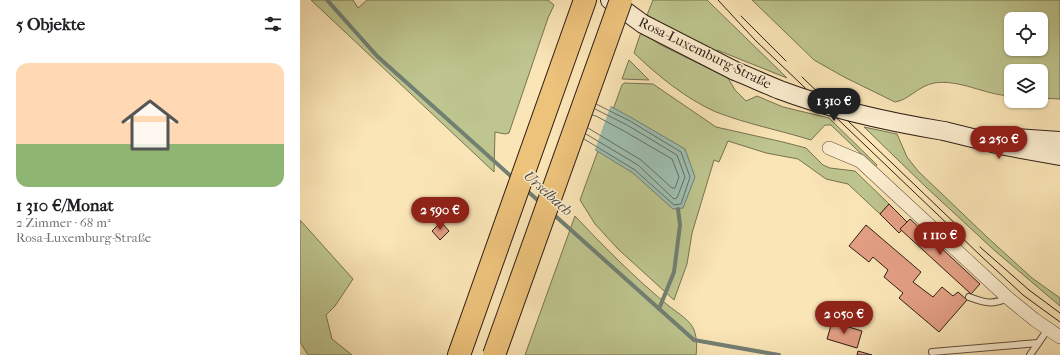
<!DOCTYPE html>
<html lang="de">
<meta charset="utf-8">
<style>
:root{--surface:#fff;--page:#f2f2f2;--text:#202124;--muted:#757577;--line:#e0e0e0;--accent:#8f2418}
body{margin:0;font-family:"IM FELL French Canon",serif;background:var(--page);color:var(--text);height:100vh;display:flex;flex-direction:column;font-size:15px;white-space:nowrap}
*{box-sizing:border-box;margin:0}
p{font-size:13px;color:var(--muted)}
.icon{flex:none;width:22px;height:22px;fill:none;stroke:currentColor;stroke-width:2;stroke-linecap:round;stroke-linejoin:round}
.map{position:relative;flex:1;overflow:hidden}
.panel{display:flex;flex-direction:column;background:var(--surface);width:300px}
.panel>*{flex:none}
.fabs{position:absolute;left:704px;top:12px;display:grid;gap:8px}
.fabs a{display:grid;place-items:center;width:44px;height:44px;border-radius:8px;background:var(--surface);box-shadow:0 1px 3px #0004;font-size:20px}
.price{position:absolute;translate:-50% -34px;padding:0 9px;border-radius:14px;background:var(--accent);color:#fff;font-size:13px;line-height:26px;filter:drop-shadow(0 1px 2px #0008)}
.price::after{content:'';position:absolute;left:50%;top:24px;width:12px;height:9px;margin-left:-6px;background:inherit;clip-path:polygon(0 0,100% 0,50% 100%)}
.price.current{background:#222;color:#fff}
ul{padding:0;list-style:none}
li{display:grid;align-content:center;gap:8px;height:212px;padding:0 16px}
li+li{border-top:1px solid var(--line)}
li span{display:grid;place-items:center;height:124px;border-radius:12px;color:#555}
li>.icon{margin-inline-start:auto}
span .icon{width:72px;height:72px;fill:#fffc;stroke-width:1}
li b{font-size:17px}
h2{display:flex;justify-content:space-between;align-items:center;height:48px;padding:0 16px;font-size:17px}
main{display:flex;flex:1;min-height:0}
.map>svg:first-child{display:block}
</style>
<main>
<section class="panel">
<h2>5 Objekte<svg class="icon" aria-label="filters" viewBox="0 0 24 24"><path d="M4 7h16M4 17h16"/><circle cx="9" cy="7" r="2"/><circle cx="15" cy="17" r="2"/></svg></h2>
<ul>
<li><span style="background:linear-gradient(#ffd9b3 65%,#8fb573 0)"><svg class="icon" aria-label="home" viewBox="0 0 24 24"><path d="M3 11l9-7 9 7M6 9v11h12V9"/></svg></span><div><b>1 310 €/Monat</b><p>2 Zimmer · 68 m²</p><p>Rosa-Luxemburg-Straße</p></div></li>
</ul>
</section>
<div class="map">
<svg width="760" height="355" viewBox="0 0 760 355">
<rect width="100%" height="100%" fill="#fae5b6"/>
<filter id="stains"><feTurbulence type="fractalNoise" baseFrequency=".005" numOctaves="4"/><feColorMatrix values="0 0 0 0 .2 0 0 0 0 .09 0 0 0 0 .02 0 0 0 .5 -.17"/></filter>
<radialGradient id="worn" r=".72"><stop offset=".6" stop-color="#630" stop-opacity="0"/><stop offset="1" stop-color="#630" stop-opacity=".3"/></radialGradient>
<g fill="#bec58e" stroke="#777252" fill-rule="evenodd">
<path d="M11,0H53L58,8L67,0H248L254,5L248,18L209,133L205,134L195,132L194,172Z"/>
<path d="M353,0H407L487,78L417,50L415,54L347,15Z"/>
<path d="M452,0H760V99L741,98V71H711V96C685,95 660,79 634,83C618,86 609,100 595,102L544,77L514,60ZM711,19H741V49H711Z"/>
<path d="M341,32L359,44L428,78L435,90L446,101L457,96L483,107L529,118L577,165L575,167L531,125H525L511,140C479,130 447,124 416,112C386,99 357,75 334,53Z"/>
<path d="M329,60L349,80L322,79Z"/>
<path d="M324,83L353,84L416,127L483,142L506,148L523,165L530,168L555,171L589,204L580,214L548,184L526,179L498,159L466,153L428,141L419,162L414,160L392,233L387,264L374,300L318,249L295,224L280,200L322,85Z"/>
<path d="M564,127L597,134L607,157L618,171L687,237L732,278L760,298V306L694,250L627,188Z"/>
<path d="M275,216C305,248 336,279 370,307C378,313 391,321 394,330C397,338 397,347 396,355H225Z"/>
<path d="M0,220L53,279L35,306L26,315L32,339L52,355H8L0,342Z"/>
</g>
<path fill="#9ebfb1" stroke="#727f73" d="M299,100L332,118L385,149L395,177L383,208L373,209L333,173L250,122Z"/>
<path fill="#fae5b6" d="M299,98L311,105L294,152L249,124L253,99Z"/>
<g fill="none" stroke-linecap="round" stroke-linejoin="round">
<g stroke="#676e64" stroke-width="1">
<path d="M288,128L341,160L372,188H375L379,177L372,159L324,131L296,116L292,115"/>
<path d="M286,134L338,165L374,199L377,198L385,177L377,155L327,125L295,109"/>
<path d="M284,139L335,170L374,205L381,204L390,177L381,152L330,121L296,104"/>
</g>
<g stroke="#727f73" stroke-width="4">
<path d="M27,0L77,56L214,179"/>
<path d="M225,189L241,203"/>
<path d="M252,213L394,340L479,355"/>
<path d="M359,309L374,272L380,225L378,209"/>
</g>
</g>
<g fill="#e49f84" stroke="#301e16">
<path d="M589,204L607,222L600,229L602,230L599,233L580,214Z"/>
<path d="M610,219L680,284L671,294L600,229Z"/>
<path d="M141,222L149,231L140,240L132,231Z"/>
<path d="M566,225L621,272L613,282L633,297L642,287L653,296L658,292L667,300L639,332L599,298L603,293L584,277L588,270L573,257L569,262L549,246Z"/>
<path d="M532,322L562,331L557,348L527,339Z"/>
<path d="M558,351L572,355H557Z"/>
</g>
<g fill="none" stroke-linecap="round" stroke-linejoin="round">
<g stroke="#62503e" stroke-width="8">
<g id="service">
<path d="M669,297C685,303 692,305 708,298"/>
<path d="M632,352L738,343"/>
<path d="M730,355L748,329"/>
</g>
</g>
<g stroke="#62503e" stroke-width="14">
<path id="minor" d="M529,148L560,161L708,298L735,320L760,337"/>
</g>
<g stroke="#301e16" stroke-width="20">
<g id="secondary">
<path d="M310,0L343,24L435,71"/>
<path d="M644,131L705,146L760,156"/>
<path d="M715,138L760,141"/>
</g>
</g>
<g stroke="#301e16" stroke-width="24">
<path id="motorway" d="M159,355L285,0"/>
</g>
<use href="#service" stroke="#fceed0" stroke-width="6"/>
<use href="#minor" stroke="#fceed0" stroke-width="13"/>
<use href="#secondary" stroke="#fceed0" stroke-width="18"/>
<use href="#motorway" stroke="#edc27b" stroke-width="22"/>
<g stroke="#301e16" stroke-width="1">
<path d="M418,0L456,41L681,256L723,295L760,322"/>
<path d="M441,16L486,61"/>
<path d="M502,77L664,232"/>
<path d="M680,247L729,290L760,313"/>
</g>
<g stroke="#301e16" stroke-width="20" stroke-linecap="butt">
<path id="secondary-bridge" d="M435,71C450,77 465,84 480,90C533,110 589,122 644,131"/>
</g>
<g stroke="#301e16" stroke-width="24" stroke-linecap="butt">
<path id="motorway-bridge" d="M194,355L321,0"/>
</g>
<use href="#secondary-bridge" stroke="#fceed0" stroke-width="18"/>
<use href="#motorway-bridge" stroke="#edc27b" stroke-width="22"/>
</g>
<g text-anchor="middle" dominant-baseline="central" stroke-width="3" stroke-linejoin="round" paint-order="stroke">
<g font-size="14" fill="#301e16" stroke="#fceed0">
<text transform="translate(405 53) rotate(26)">Rosa-Luxemburg-Straße</text>
</g>
<g font-size="15" font-style="italic" fill="#514e44" stroke="#fceed0">
<text transform="translate(248 193) rotate(42)">Urselbach</text>
</g>
</g>
<rect width="100%" height="100%" filter="url(#stains)"/>
<rect width="100%" height="100%" fill="url(#worn)"/>
</svg>
<div class="fabs">
<a><svg class="icon" aria-label="locate" viewBox="0 0 24 24"><circle cx="12" cy="12" r="6"/><path d="M12 2v4M12 18v4M2 12h4M18 12h4"/></svg></a>
<a><svg class="icon" aria-label="layers" viewBox="0 0 24 24"><path d="M12 4l9 5-9 5-9-5zM3 14l9 5 9-5"/></svg></a>
</div>
<b class="price current" style="left:534px;top:122px">1 310 €</b>
<b class="price" style="left:699px;top:160px">2 250 €</b>
<b class="price" style="left:140px;top:231px">2 590 €</b>
<b class="price" style="left:640px;top:256px">1 110 €</b>
<b class="price" style="left:544px;top:335px">2 050 €</b>
</div>
</main>
